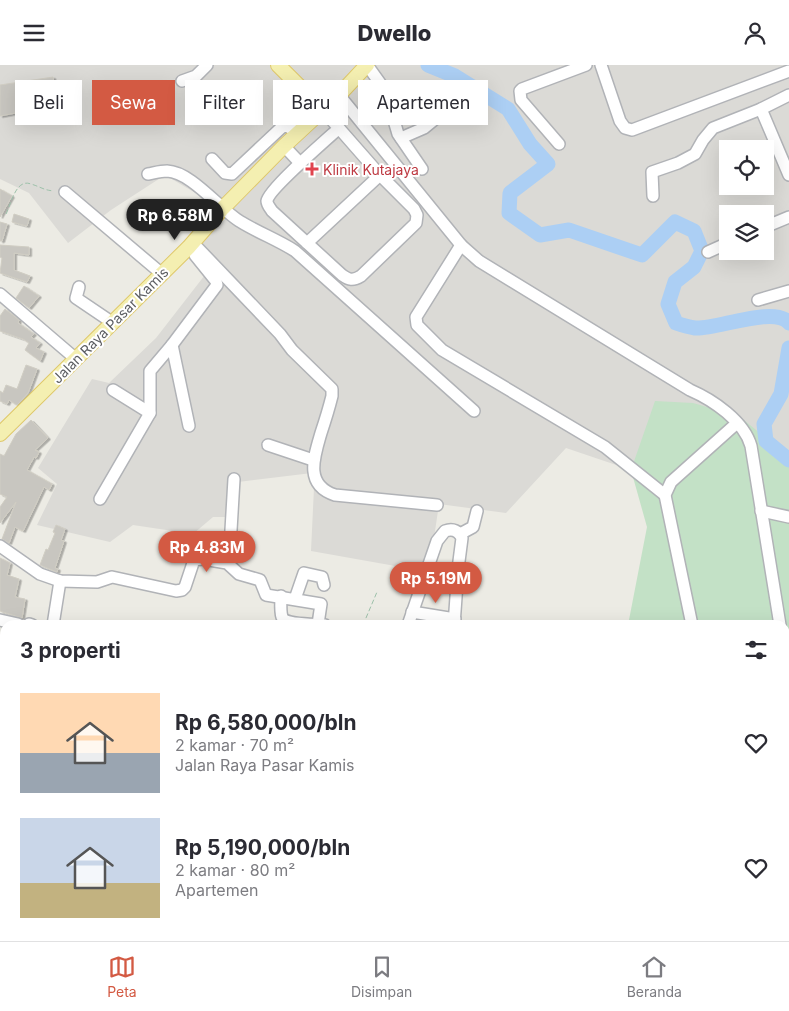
<!DOCTYPE html>
<html lang="id">
<meta charset="utf-8">
<style>
:root{--surface:#fff;--page:#f7f7f7;--text:#2b2b33;--muted:#7c7c81;--line:#e1e1e2;--accent:#d35a43}
body{margin:0;font-family:Inter,sans-serif;background:var(--page);color:var(--text);height:100vh;display:flex;flex-direction:column;font-size:19px;white-space:nowrap}
*{box-sizing:border-box;margin:0}
p{font-size:16px;color:var(--muted)}
.icon{flex:none;width:28px;height:28px;fill:none;stroke:currentColor;stroke-width:2;stroke-linecap:round;stroke-linejoin:round}
.map{position:relative;flex:1;overflow:hidden}
.sheet{position:absolute;left:0px;top:555px;width:790px;height:321px;display:flex;flex-direction:column;background:var(--surface);border-radius:15px 15px 0 0;box-shadow:0 5px 20px #0002}
.sheet>*{flex:none}
.top-card{position:absolute;left:15px;top:15px;width:500px;height:45px;display:flex;gap:10px}
.tools{position:absolute;left:719px;top:75px;display:grid;gap:10px}
.tools a{display:grid;place-items:center;width:55px;height:55px;border-radius:0px;background:var(--surface);box-shadow:0 5px 20px #0002;font-size:25px}
.price{position:absolute;translate:-50% -42px;padding:0 11px;border-radius:18px;background:var(--accent);color:#fff;font-size:16px;line-height:32px;filter:drop-shadow(0 1px 2px #0008)}
.price::after{content:'';position:absolute;left:50%;top:30px;width:15px;height:11px;margin-left:-8px;background:inherit;clip-path:polygon(0 0,100% 0,50% 100%)}
.price.on{background:#222;color:#fff}
ul{padding:0;list-style:none}
li{display:flex;align-items:center;gap:15px;height:125px;padding:0 20px}
li span{display:grid;place-items:center;flex:none;width:140px;height:100px;border-radius:0px;color:#555}
li>.icon{margin-inline-start:auto}
span .icon{width:60px;height:60px;fill:#fffc;stroke-width:1}
li b{font-size:21px}
h2{display:flex;justify-content:space-between;align-items:center;height:60px;padding:0 20px;font-size:21px}
.tag{padding:0 18px;border-radius:0px;background:var(--surface);box-shadow:0 5px 20px #0002;font-size:18px;line-height:45px}
.tag.on{background:var(--accent);color:#fff}
header{display:flex;justify-content:space-between;align-items:center;height:65px;padding:0 20px;background:var(--surface);font-size:22px;font-weight:800}
.menu{display:flex;justify-content:space-around;align-items:center;height:70px;border-top:1px solid var(--line);background:var(--surface);font-size:14px;color:var(--muted)}
.menu a{display:grid;justify-items:center;gap:2px}
.menu .on{color:var(--accent)}
.map>svg:first-child{display:block}
</style>
<header><svg class="icon" aria-label="menu" viewBox="0 0 24 24"><path d="M4 6h16M4 12h16M4 18h16"/></svg>Dwello<svg class="icon" aria-label="person" viewBox="0 0 24 24"><circle cx="12" cy="8" r="4"/><path d="M4 21q1-7 8-7t8 7"/></svg></header>
<div class="map">
<svg width="789" height="876" viewBox="0 0 789 876">
<defs>
<filter id="shadow"><feDropShadow dx="2.5" dy="1.5" stdDeviation="0" flood-color="#0004"/></filter>
</defs>
<rect width="100%" height="100%" fill="#ecebe4"/>
<path fill="#dbdad6" fill-rule="evenodd" d="M0,0H789V392L786,389L631,405L566,383L506,448L439,439L429,507L311,486L314,423L312,408L230,418L225,452H213L193,469L133,460L110,477L37,460L57,419L38,403L92,314L109,318L156,273L215,197L199,177L231,149L165,110L111,145L68,178L29,128L0,114ZM728,84H765V121H728ZM728,149H765V186H728Z"/>
<path fill="#c3e1c6" d="M655,336L693,338L739,351L789,392V876H756L754,871H785V560H628L647,462L631,405Z"/>
<g fill="none" stroke-linecap="round" stroke-linejoin="round">
<g stroke="#accff4" stroke-width="15">
<path d="M428,0L455,11L508,44L530,79L548,99L510,128L509,148L540,170L569,165L642,190L675,157L694,166L702,186L694,202L675,217L668,239L676,258C682,260 688,262 695,263C715,265 775,240 789,258"/>
<path d="M789,283L781,329L764,359L766,376L789,395"/>
</g>
</g>
<g fill="#c8c6c0" stroke="#d0cdc3" filter="url(#shadow)">
<path d="M53,12L57,40L0,51V20Z"/>
<path d="M0,124L12,131L0,152Z"/>
<path d="M14,149L29,154L27,161L12,157Z"/>
<path d="M0,157L7,159L2,176H0Z"/>
<path d="M0,180L29,182V190L14,188V205L30,211L27,217L0,208L2,193L0,192Z"/>
<path d="M24,221L39,231L29,243L16,233Z"/>
<path d="M5,244L19,255L18,258L34,269L31,272L40,278L36,283L44,287L40,296L25,285L29,278L23,274L0,266V251Z"/>
<path d="M26,300L37,304L28,328L17,340L9,335L7,339L0,336V326L3,328L6,320L17,324Z"/>
<path d="M31,355L48,373L35,385L39,387L36,393L34,392L27,405L52,419L49,425L44,422L23,466L15,462L9,478L2,474L16,437L0,458V442L7,432L0,429V389L4,391L16,369Z"/>
<path d="M56,460L65,464L61,475L64,476L55,503L58,504L57,507L40,500L46,484L48,485L55,468L53,467Z"/>
<path d="M0,493L10,498L7,510L19,514L15,532L25,534L22,553L0,546Z"/>
</g>
<g fill="none" stroke-linecap="round" stroke-linejoin="round">
<g stroke="#b1b3b7" stroke-width="14">
<g id="minor">
<path d="M367,0L385,25L398,69L422,104"/>
<path d="M601,0L620,56L625,63L632,65L789,6"/>
<path d="M182,16L196,11L207,0"/>
<path d="M339,30L461,180L479,196L690,325C713,335 744,356 751,381L780,560"/>
<path d="M761,44L789,110"/>
<path d="M323,45L380,110L414,144L417,150L416,158L361,211C353,216 349,215 342,210L272,146C271,144 267,140 267,136C268,125 327,74 338,64"/>
<path d="M401,73L424,63L452,40"/>
<path d="M559,79L521,35L520,26L522,24L586,0"/>
<path d="M284,81L300,98"/>
<path d="M212,94L225,108L232,109L282,62L287,61L298,68"/>
<path d="M148,109C154,108 160,106 167,106C192,107 220,145 241,157C259,168 278,175 295,186L474,346"/>
<path d="M65,127L162,209"/>
<path d="M653,131L652,107L678,98L695,89L703,75L713,63L761,44L789,30"/>
<path d="M765,162L789,152"/>
<path d="M193,178L280,269L292,285L332,324V331C329,343 325,356 321,368C314,392 304,420 335,430L437,440"/>
<path d="M307,178L380,110"/>
<path d="M461,180L416,252L417,260L442,285L605,382L665,430"/>
<path d="M708,187L728,178"/>
<path d="M79,222L76,233L113,258"/>
<path d="M0,229L76,294"/>
<path d="M758,235L789,226"/>
<path d="M172,280L217,220L216,216L195,190"/>
<path d="M150,348V306L172,280L189,361"/>
<path d="M268,380L313,395"/>
<path d="M100,434L150,348L113,325"/>
<path d="M761,446L789,452"/>
<path d="M460,469L473,462L477,446"/>
<path d="M0,481L40,509L60,516L97,517L112,512L176,526L182,525L185,522L194,495L203,494L227,498L239,509L260,515L266,530L321,539L318,559"/>
<path d="M229,499L234,414"/>
<path d="M281,531C281,537 280,546 282,552C285,560 316,559 325,560"/>
<path d="M295,534L304,508L322,512L324,520"/>
<path d="M412,547L455,554"/>
<path d="M0,555L18,559"/>
<path d="M29,559L32,560"/>
<path d="M53,560L60,516"/>
<path d="M408,560L437,476L445,466C453,463 459,466 462,473L458,504L454,560"/>
<path d="M692,560L665,430L671,417L737,358"/>
<path d="M0,585L5,586"/>
<path d="M785,587L789,608"/>
<path d="M785,763L789,762"/>
<path d="M0,770L5,771"/>
<path d="M785,805L789,803"/>
<path d="M0,870H1"/>
<path d="M43,871V876"/>
<path d="M73,871V876"/>
<path d="M177,871V876"/>
<path d="M283,871L284,876"/>
<path d="M320,871V876"/>
</g>
</g>
<g stroke="#dfc86a" stroke-width="16">
<g id="major">
<path d="M278,0L323,45"/>
<path d="M0,369L189,182L223,143L284,81L339,30L367,0"/>
</g>
</g>
<g stroke="#9dc1aa" stroke-width="1" stroke-dasharray="5 2.5" stroke-linecap="butt">
<path d="M6,149C11,139 16,113 31,119C41,122 43,125 54,126"/>
<path d="M363,560L377,527"/>
</g>
<use href="#minor" stroke="#fff" stroke-width="11"/>
<use href="#major" stroke="#f4efb1" stroke-width="14"/>
</g>
<path fill="#e0444e" stroke="#fff" stroke-width="2" d="M309.5 96.5h5v5h5v5h-5v5h-5v-5h-5v-5h5z"/>
<g text-anchor="middle" dominant-baseline="central" stroke-width="4" stroke-linejoin="round" paint-order="stroke">
<g font-size="14" fill="#be3a42" stroke="#fff" text-anchor="start">
<text x="323" y="104">Klinik Kutajaya</text>
</g>
<g font-size="14" fill="#5c5e62" stroke="#fff">
<text transform="translate(110 260) rotate(-45)">Jalan Raya Pasar Kamis</text>
</g>
</g>
</svg>
<div class="tools">
<a><svg class="icon" aria-label="locate" viewBox="0 0 24 24"><circle cx="12" cy="12" r="6"/><path d="M12 2v4M12 18v4M2 12h4M18 12h4"/></svg></a>
<a><svg class="icon" aria-label="layers" viewBox="0 0 24 24"><path d="M12 4l9 5-9 5-9-5zM3 14l9 5 9-5"/></svg></a>
</div>
<b class="price on" style="left:175px;top:176px">Rp 6.58M</b>
<b class="price" style="left:207px;top:508px">Rp 4.83M</b>
<b class="price" style="left:436px;top:539px">Rp 5.19M</b>
<div class="top-card">
<a class="tag">Beli</a>
<a class="tag on">Sewa</a>
<a class="tag">Filter</a>
<a class="tag">Baru</a>
<a class="tag">Apartemen</a>
</div>
<section class="sheet">
<h2>3 properti<svg class="icon" aria-label="filters" viewBox="0 0 24 24"><path d="M4 7h16M4 17h16"/><circle cx="9" cy="7" r="2"/><circle cx="15" cy="17" r="2"/></svg></h2>
<ul>
<li><span style="background:linear-gradient(#ffd9b3 60%,#9aa5b1 0)"><svg class="icon" aria-label="home" viewBox="0 0 24 24"><path d="M3 11l9-7 9 7M6 9v11h12V9"/></svg></span><div><b>Rp 6,580,000/bln</b><p>2 kamar · 70 m²</p><p>Jalan Raya Pasar Kamis</p></div><svg class="icon" aria-label="heart" viewBox="0 0 24 24"><path d="M12 20l-8-8c-3-5 5-10 8-4 3-6 11-1 8 4z"/></svg></li>
<li><span style="background:linear-gradient(#c9d6e8 65%,#c2b280 0)"><svg class="icon" aria-label="home" viewBox="0 0 24 24"><path d="M3 11l9-7 9 7M6 9v11h12V9"/></svg></span><div><b>Rp 5,190,000/bln</b><p>2 kamar · 80 m²</p><p>Apartemen</p></div><svg class="icon" aria-label="heart" viewBox="0 0 24 24"><path d="M12 20l-8-8c-3-5 5-10 8-4 3-6 11-1 8 4z"/></svg></li>
</ul>
</section>
</div>
<nav class="menu">
<a class="on"><svg class="icon" aria-label="map" viewBox="0 0 24 24"><path d="M3 6l6-2 6 2 6-2v14l-6 2-6-2-6 2zM9 4v14M15 6v14"/></svg>Peta</a>
<a><svg class="icon" aria-label="saved" viewBox="0 0 24 24"><path d="M7 4h10v16l-5-4-5 4z"/></svg>Disimpan</a>
<a><svg class="icon" aria-label="home" viewBox="0 0 24 24"><path d="M3 11l9-7 9 7M6 9v11h12V9"/></svg>Beranda</a>
</nav>
